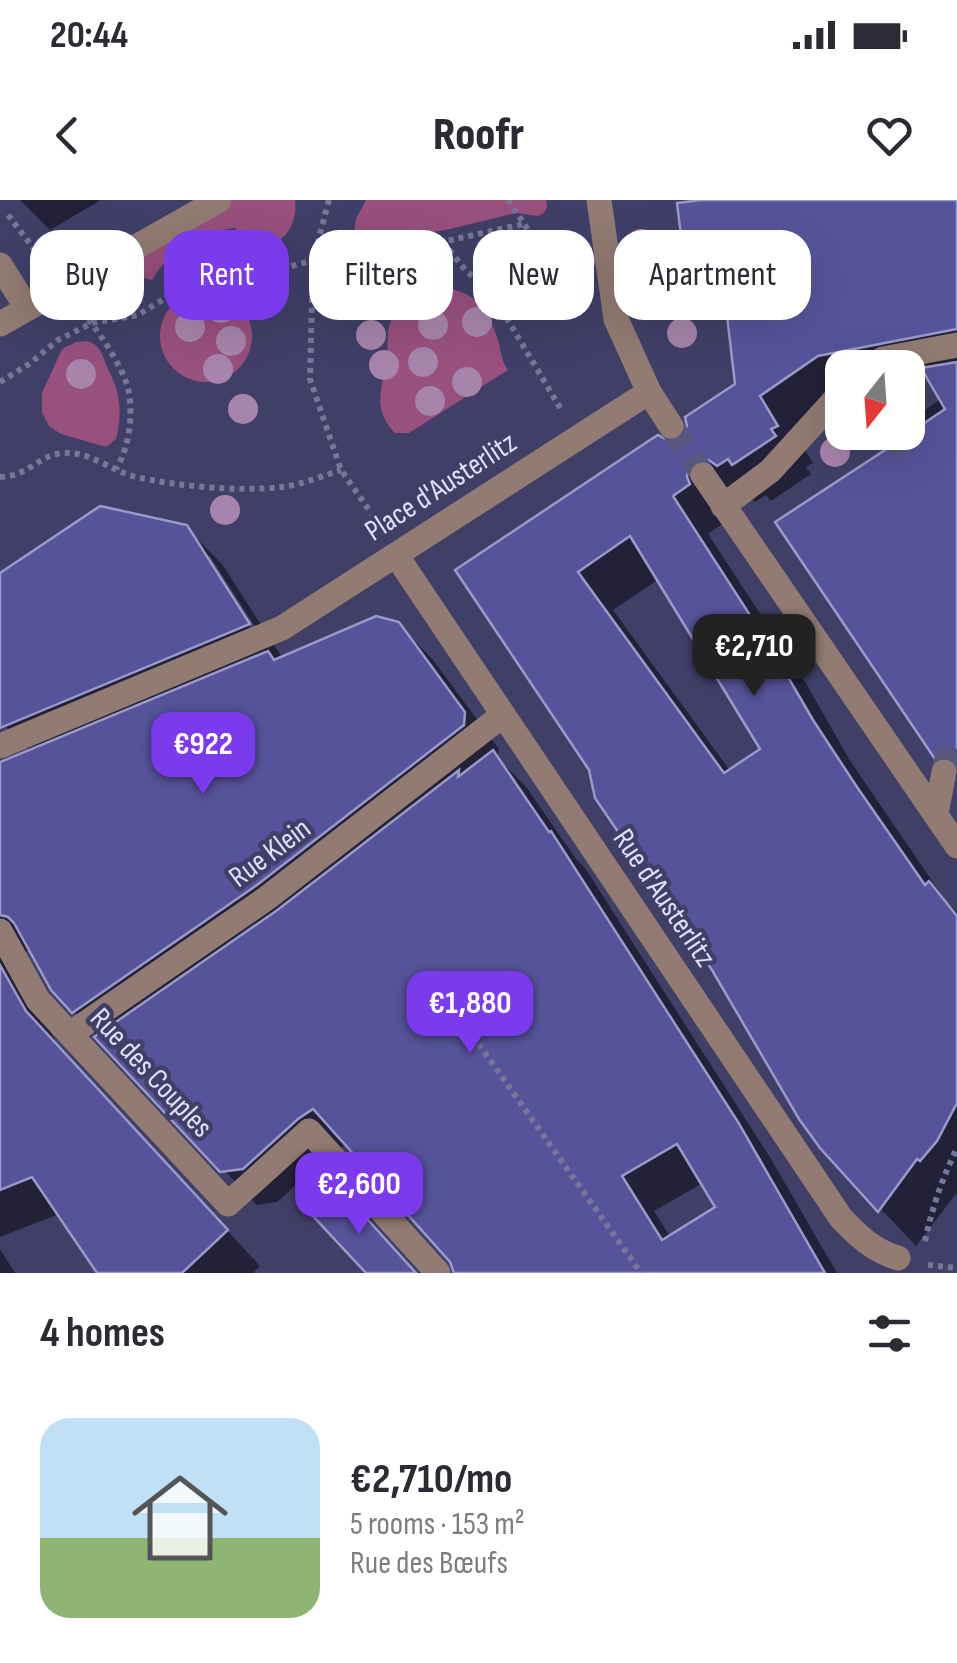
<!DOCTYPE html>
<meta charset="utf-8">
<style>
:root{--surface:#fff;--page:#f7f7f7;--text:#2b2b33;--muted:#7c7c81;--line:#e1e1e2;--accent:#7c3aed}
body{margin:0;font-family:"Sofia Sans Condensed",sans-serif;background:var(--page);color:var(--text);height:100vh;display:flex;flex-direction:column;font-size:38px;white-space:nowrap}
*{box-sizing:border-box;margin:0}
p{font-size:32px;color:var(--muted)}
.icon{flex:none;width:55px;height:55px;fill:none;stroke:currentColor;stroke-width:2;stroke-linecap:round;stroke-linejoin:round}
.map{position:relative;height:1073px;overflow:hidden}
.sheet{display:flex;flex-direction:column;background:var(--surface);flex:1}
.sheet>*{flex:none}
.guide{position:absolute;left:30px;top:30px;width:898px;height:90px;display:flex;gap:20px}
.needle{width:65px;rotate:197deg}
.buttons{position:absolute;left:825px;top:150px;display:grid;gap:20px}
.buttons a{display:grid;place-items:center;width:100px;height:100px;border-radius:20px;background:var(--surface);box-shadow:0 10px 40px #0002;font-size:50px}
.price{position:absolute;translate:-50% -85px;padding:0 22px;border-radius:20px;background:var(--accent);color:#fff;font-size:32px;line-height:65px;filter:drop-shadow(0 2px 5px #0008)}
.price::after{content:'';position:absolute;left:50%;top:60px;width:30px;height:22px;margin-left:-15px;background:inherit;clip-path:polygon(0 0,100% 0,50% 100%)}
.price.on{background:#222;color:#fff}
ul{padding:0;list-style:none}
li{display:flex;align-items:center;gap:30px;height:250px;padding:0 40px}
li+li{border-top:2px solid var(--line)}
li span{display:grid;place-items:center;flex:none;width:280px;height:200px;border-radius:30px;color:#555}
li>.icon{margin-inline-start:auto}
span .icon{width:120px;height:120px;fill:#fffc;stroke-width:1}
li b{font-size:42px}
h2{display:flex;justify-content:space-between;align-items:center;height:120px;padding:0 40px;font-size:42px}
.tag{padding:0 35px;border-radius:30px;background:var(--surface);box-shadow:0 10px 40px #0002;font-size:35px;line-height:90px}
.tag.on{background:var(--accent);color:#fff}
.status{display:flex;justify-content:space-between;align-items:center;height:70px;padding:0 50px;background:var(--surface);direction:ltr}
.status svg{height:28px;fill:currentColor}
header{display:flex;justify-content:space-between;align-items:center;height:130px;padding:0 40px;background:var(--surface);font-size:45px;font-weight:800}
.map>svg:first-child{display:block}
</style>
<div class="status"><b>20:44</b><svg viewBox="0 0 49 12"><path d="M0 12V9h3v3zM5 12V6h3v6zM10 12V3h3v9zM15 12V0h3v12zM26 1h20v11H26zM47 4h2v5h-2z"/></svg></div>
<header><svg class="icon" aria-label="back" viewBox="0 0 24 24"><path d="M15 5l-7 7 7 7"/></svg>Roofr<svg class="icon" aria-label="heart" viewBox="0 0 24 24"><path d="M12 20l-8-8c-3-5 5-10 8-4 3-6 11-1 8 4z"/></svg></header>
<div class="map">
<svg width="957" height="1073" viewBox="0 0 957 1073">
<rect width="100%" height="100%" fill="#403f68"/>
<g fill="#98507d">
<path d="M219,0H295C300,40 258,65 235,28C198,33 171,48 152,80L133,75L114,88L110,76Z"/>
<path d="M366,0H546L547,7L544,13L538,16L516,13L450,29L352,46L356,19Z"/>
<circle cx="503" cy="58" r="24"/>
<path d="M443,87C476,93 488,108 498,140C501,151 501,160 508,170L409,233H395C374,211 380,193 386,167C389,154 386,140 389,127C396,101 419,91 443,87Z"/>
<circle cx="206" cy="136" r="46"/>
<path d="M87,141C104,146 102,159 110,173C121,194 122,216 116,239L106,247L61,234L49,226L42,213V193L62,149L76,142Z"/>
</g>
<g fill="#0007" fill-rule="evenodd">
<path d="M20,0H101L50,30Z"/>
<path d="M722,0H957V578L937,558L891,249L908,232V222L942,198L929,178L908,182V168H842V201L795,234L813,263L806,267L811,274L771,301L766,295L755,302L748,296L725,322L708,334L807,485L849,559L945,700L957,712V996L955,995L916,1046L822,947L592,569L459,371L671,245L682,241L738,185L727,96H723L686,59ZM659,379L764,550L731,572L613,410Z"/>
<path d="M185,327L222,364L283,459L398,424L433,460L499,549L498,558L527,588L576,659L585,668L771,959L837,1073H456V1068L347,944L332,953L277,1002L257,1005L74,811L32,750L26,751L19,758V774L58,846L260,1066L253,1073H98L59,1014L0,1037V575L32,553L5,526L0,518V376ZM204,356H210L259,433L255,435ZM703,983L718,1008L671,1038L654,1011Z"/>
<path d="M0,1049L15,1073H0Z"/>
</g>
<g fill="#56539a" stroke="#999ac9" stroke-width="2.5" fill-rule="evenodd">
<path d="M701,0H957V129L818,156L760,196L778,226L771,229L776,236L732,265L728,259L717,266L709,260L695,261L688,269L687,277L690,284L673,296L770,446L813,520L857,587L925,685L929,681L957,716V903L937,941L920,961L917,959L878,1012L820,948L799,919L712,770L595,598L589,570L455,370L653,238L658,235L671,242L681,239L687,226L685,217L735,184L720,56L684,60L677,3ZM630,336L760,549L724,573L578,372Z"/>
<path d="M957,162V563L946,556L935,559L775,322L888,248L878,232H911L945,209L921,168Z"/>
<path d="M100,306L187,325L250,424L0,528V373Z"/>
<path d="M376,416L399,422L465,512L464,525L257,685L72,813L51,790L14,723L8,717L0,715V562L268,451L274,460Z"/>
<path d="M493,550L549,632L551,631L738,922L825,1073H454L450,1062L313,909L298,919L243,969L220,972L94,837L276,711L459,570L458,577ZM677,944L715,1007L662,1040L622,976Z"/>
<path d="M0,765L26,811L228,1030L182,1073H97L32,977L0,990Z"/>
<path d="M340,989L416,1073H366L312,1015Z"/>
</g>
<g fill="none" stroke-linecap="round" stroke-linejoin="round">
<g stroke="#58577e" stroke-width="25" stroke-dasharray="25 12" stroke-linecap="butt">
<path d="M671,226L703,275"/>
<path d="M891,232L912,261"/>
<path d="M944,572L950,545"/>
</g>
<g stroke="#76769a" stroke-width="6" stroke-dasharray="5 5" stroke-linecap="butt">
<path d="M329,0L313,60L310,179L341,270L381,327"/>
<path d="M508,0L579,106"/>
<path d="M8,15L44,62"/>
<path d="M210,42L237,53L258,76"/>
<path d="M443,42L467,72L490,90L562,211"/>
<path d="M177,91L183,58"/>
<path d="M82,112C98,130 125,169 129,193C133,218 129,248 116,269"/>
<path d="M0,182L29,164L58,140L92,123L138,115L177,91L202,83L258,76L313,60L366,59L523,24"/>
<path d="M0,277C30,276 38,255 63,253C90,251 111,271 136,277C177,286 239,292 282,287C301,285 322,276 341,270"/>
<path d="M473,836L641,1073"/>
<path d="M925,1041C932,1008 942,979 957,948"/>
<path d="M928,1065L957,1068"/>
</g>
<g stroke="#917b72" stroke-width="25">
<path d="M599,0L616,119L649,192L671,226"/>
<path d="M0,65L27,108"/>
<path d="M0,124L219,0"/>
<path d="M868,168L883,159L957,145"/>
<path d="M703,275L957,646"/>
<path d="M723,306L770,271L842,192"/>
<path d="M396,355L841,1018C858,1036 874,1051 898,1058"/>
<path d="M0,546L282,428L649,192"/>
<path d="M936,614L944,572"/>
<path d="M0,731L38,800L228,1004L309,931L438,1073"/>
<path d="M70,834L267,698L503,515"/>
</g>
</g>
<g fill="#a784ab">
<circle cx="641" cy="44" r="15"/>
<circle cx="196" cy="59" r="15"/>
<circle cx="520" cy="61" r="15"/>
<circle cx="580" cy="61" r="15"/>
<circle cx="691" cy="81" r="15"/>
<circle cx="356" cy="86" r="15"/>
<circle cx="641" cy="96" r="15"/>
<circle cx="221" cy="108" r="15"/>
<circle cx="477" cy="122" r="15"/>
<circle cx="433" cy="125" r="15"/>
<circle cx="190" cy="127" r="15"/>
<circle cx="682" cy="133" r="15"/>
<circle cx="371" cy="135" r="15"/>
<circle cx="231" cy="141" r="15"/>
<circle cx="423" cy="162" r="15"/>
<circle cx="384" cy="165" r="15"/>
<circle cx="218" cy="169" r="15"/>
<circle cx="81" cy="174" r="15"/>
<circle cx="467" cy="182" r="15"/>
<circle cx="430" cy="201" r="15"/>
<circle cx="243" cy="209" r="15"/>
<circle cx="835" cy="252" r="15"/>
<circle cx="225" cy="310" r="15"/>
</g>
<g text-anchor="middle" dominant-baseline="central" stroke-width="9" stroke-linejoin="round" paint-order="stroke">
<g font-size="30" fill="#dfe0fa" stroke="#403f68">
<text transform="translate(441 287) rotate(-33)">Place d'Austerlitz</text>
<text transform="translate(270 653) rotate(-37)">Rue Klein</text>
<text transform="translate(664 698) rotate(56)">Rue d'Austerlitz</text>
<text transform="translate(151 873) rotate(47)">Rue des Couples</text>
</g>
</g>
</svg>
<div class="buttons">
<a><svg class="needle" viewBox="-14 -14 28 28"><path d="M0-13l5 13h-10z" fill="#e53935"/><path d="M0 13l5-13h-10z" fill="#7c7c81"/></svg></a>
</div>
<b class="price on" style="left:754px;top:499px">€2,710</b>
<b class="price" style="left:203px;top:597px">€922</b>
<b class="price" style="left:470px;top:856px">€1,880</b>
<b class="price" style="left:359px;top:1037px">€2,600</b>
<div class="guide">
<a class="tag">Buy</a>
<a class="tag on">Rent</a>
<a class="tag">Filters</a>
<a class="tag">New</a>
<a class="tag">Apartment</a>
</div>
</div>
<section class="sheet">
<h2>4 homes<svg class="icon" aria-label="filters" viewBox="0 0 24 24"><path d="M4 7h16M4 17h16"/><circle cx="9" cy="7" r="2"/><circle cx="15" cy="17" r="2"/></svg></h2>
<ul>
<li><span style="background:linear-gradient(#bfe0f5 60%,#8fb573 0)"><svg class="icon" aria-label="home" viewBox="0 0 24 24"><path d="M3 11l9-7 9 7M6 9v11h12V9"/></svg></span><div><b>€2,710/mo</b><p>5 rooms · 153 m²</p><p>Rue des Bœufs</p></div></li>
</ul>
</section>
